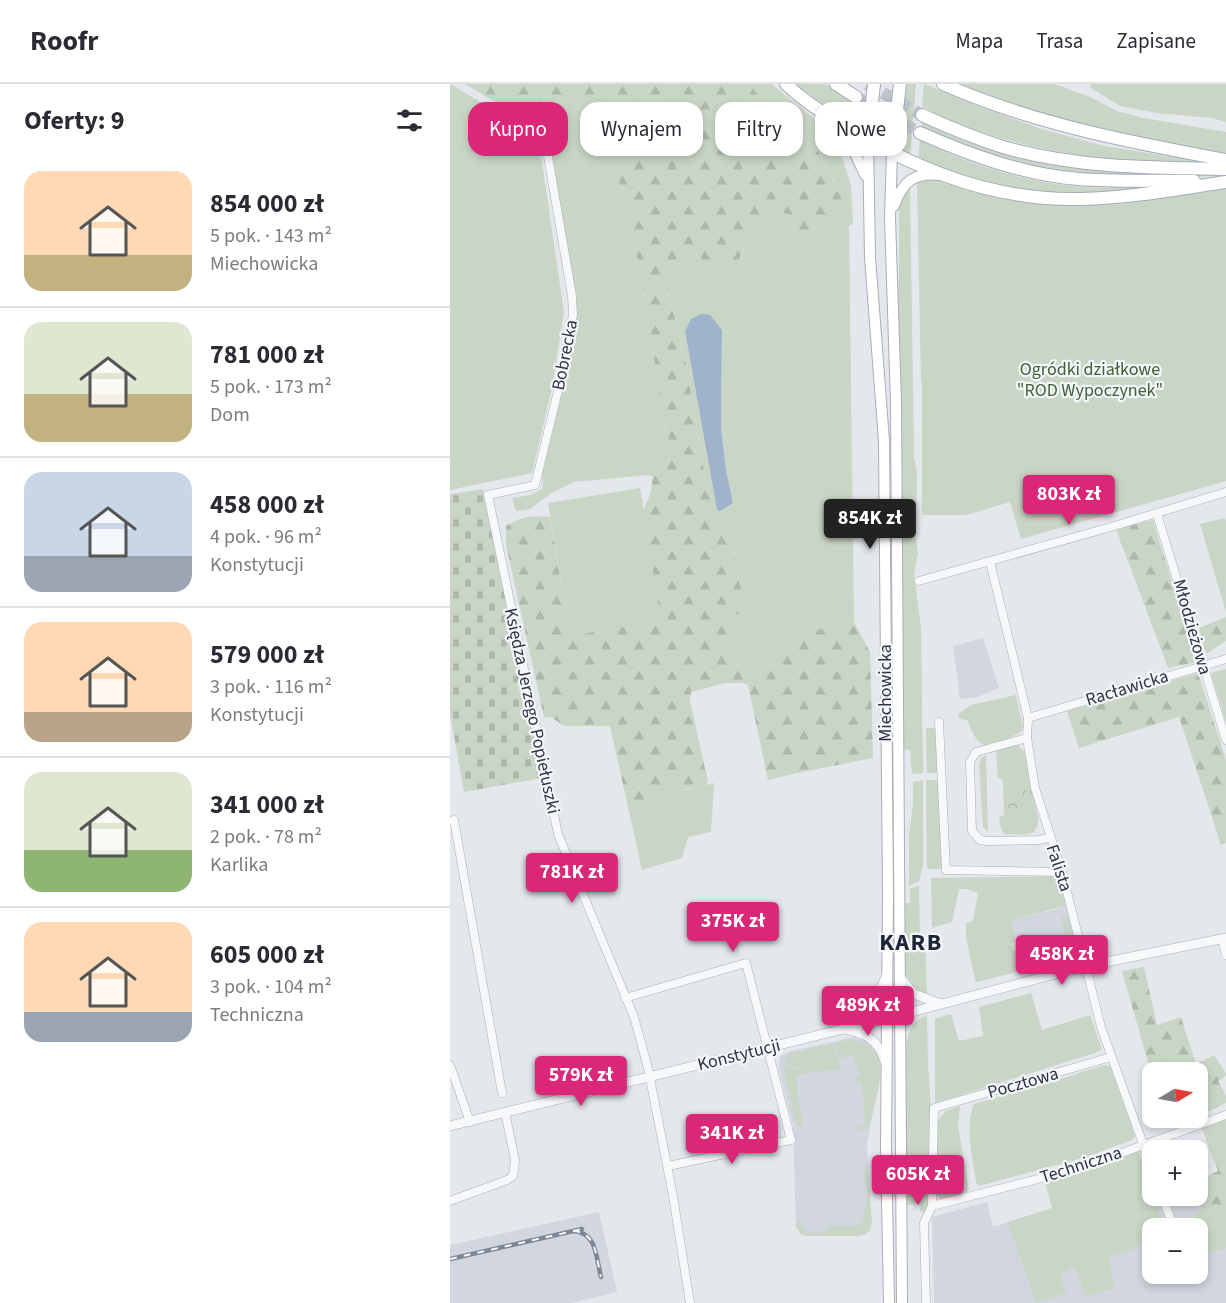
<!DOCTYPE html>
<html lang="pl">
<meta charset="utf-8">
<style>
:root{--surface:#fff;--page:#f2f2f3;--text:#2b2b33;--muted:#7c7c81;--line:#e1e1e2;--accent:#db2777}
body{margin:0;font-family:"Source Sans 3",sans-serif;background:var(--page);color:var(--text);height:100vh;display:flex;flex-direction:column;font-size:22px;white-space:nowrap}
*{box-sizing:border-box;margin:0}
p{font-size:20px;color:var(--muted)}
.icon{flex:none;width:33px;height:33px;fill:none;stroke:currentColor;stroke-width:2;stroke-linecap:round;stroke-linejoin:round}
.map{position:relative;flex:1;overflow:hidden}
.drawer{display:flex;flex-direction:column;background:var(--surface);width:450px}
.drawer>*{flex:none}
.hud{position:absolute;left:18px;top:18px;width:570px;height:54px;display:flex;gap:12px}
.needle{width:39px;rotate:80deg}
.fabs{position:absolute;left:692px;top:978px;display:grid;gap:12px}
.fabs a{display:grid;place-items:center;width:66px;height:66px;border-radius:12px;background:var(--surface);box-shadow:0 3px 9px #0003;font-size:30px}
.price{position:absolute;translate:-50% -51px;padding:0 14px;border-radius:6px;background:var(--accent);color:#fff;font-size:20px;line-height:39px;filter:drop-shadow(0 2px 3px #0008)}
.price::after{content:'';position:absolute;left:50%;top:36px;width:18px;height:14px;margin-left:-9px;background:inherit;clip-path:polygon(0 0,100% 0,50% 100%)}
.price.on{background:#222;color:#fff}
ul{padding:0;list-style:none}
li{display:flex;align-items:center;gap:18px;height:150px;padding:0 24px}
li+li{border-top:2px solid var(--line)}
li span{display:grid;place-items:center;flex:none;width:168px;height:120px;border-radius:18px;color:#555}
li>.icon{margin-inline-start:auto}
span .icon{width:72px;height:72px;fill:#fffc;stroke-width:1}
li b{font-size:26px}
h2{display:flex;justify-content:space-between;align-items:center;height:72px;padding:0 24px;font-size:26px}
.chip{padding:0 21px;border-radius:18px;background:var(--surface);box-shadow:0 3px 9px #0003;font-size:21px;line-height:54px}
.chip.on{background:var(--accent);color:#fff}
header{display:flex;align-items:center;gap:36px;box-sizing:border-box;height:84px;padding:0 30px;background:var(--surface);border-bottom:2px solid var(--line)}
header strong{font-size:28px}
nav{display:flex;gap:33px;margin-inline-start:auto;font-size:21px}
main{display:flex;flex:1;min-height:0}
.map>svg:first-child{display:block}
</style>
<header>
<strong>Roofr</strong>
<nav><a>Mapa</a><a>Trasa</a><a>Zapisane</a></nav>
</header>
<main>
<section class="drawer">
<h2>Oferty: 9<svg class="icon" aria-label="filters" viewBox="0 0 24 24"><path d="M4 7h16M4 17h16"/><circle cx="9" cy="7" r="2"/><circle cx="15" cy="17" r="2"/></svg></h2>
<ul>
<li><span style="background:linear-gradient(#ffd9b3 70%,#c2b280 0)"><svg class="icon" aria-label="home" viewBox="0 0 24 24"><path d="M3 11l9-7 9 7M6 9v11h12V9"/></svg></span><div><b>854 000 zł</b><p>5 pok. · 143 m²</p><p>Miechowicka</p></div></li>
<li><span style="background:linear-gradient(#dfe7d0 60%,#c2b280 0)"><svg class="icon" aria-label="home" viewBox="0 0 24 24"><path d="M3 11l9-7 9 7M6 9v11h12V9"/></svg></span><div><b>781 000 zł</b><p>5 pok. · 173 m²</p><p>Dom</p></div></li>
<li><span style="background:linear-gradient(#c9d6e8 70%,#9aa5b1 0)"><svg class="icon" aria-label="home" viewBox="0 0 24 24"><path d="M3 11l9-7 9 7M6 9v11h12V9"/></svg></span><div><b>458 000 zł</b><p>4 pok. · 96 m²</p><p>Konstytucji</p></div></li>
<li><span style="background:linear-gradient(#ffd9b3 75%,#b9a48a 0)"><svg class="icon" aria-label="home" viewBox="0 0 24 24"><path d="M3 11l9-7 9 7M6 9v11h12V9"/></svg></span><div><b>579 000 zł</b><p>3 pok. · 116 m²</p><p>Konstytucji</p></div></li>
<li><span style="background:linear-gradient(#dfe7d0 65%,#8fb573 0)"><svg class="icon" aria-label="home" viewBox="0 0 24 24"><path d="M3 11l9-7 9 7M6 9v11h12V9"/></svg></span><div><b>341 000 zł</b><p>2 pok. · 78 m²</p><p>Karlika</p></div></li>
<li><span style="background:linear-gradient(#ffd9b3 75%,#9aa5b1 0)"><svg class="icon" aria-label="home" viewBox="0 0 24 24"><path d="M3 11l9-7 9 7M6 9v11h12V9"/></svg></span><div><b>605 000 zł</b><p>3 pok. · 104 m²</p><p>Techniczna</p></div></li>
</ul>
</section>
<div class="map">
<svg width="776" height="1219" viewBox="0 0 776 1219">
<defs>
<pattern id="forest-firs" width="22" height="20" patternUnits="userSpaceOnUse" patternTransform="scale(1.5)"><rect width="22" height="20" fill="#c9d6c5"/><path d="M5 1l3.5 6h-7zM16 11l3.5 6h-7z" fill="#adb8ab"/></pattern>
<pattern id="cemetery-stones" width="16" height="16" patternUnits="userSpaceOnUse" patternTransform="scale(1.5)"><rect width="16" height="16" fill="#c9d6c5"/><path d="M2 7V4a2 2 0 0 1 4 0v3zM10 15v-3a2 2 0 0 1 4 0v3z" fill="#adb8ab"/></pattern>
<pattern id="park-crowns" width="20" height="18" patternUnits="userSpaceOnUse" patternTransform="scale(1.5)"><rect width="20" height="18" fill="#c9d6c5"/><path d="M2 6a3 3 0 1 1 6 0M12 15a3 3 0 1 1 6 0" fill="none" stroke="#adb8ab"/></pattern>
</defs>
<rect width="100%" height="100%" fill="#e4e7ec"/>
<g fill="#d2d6de" fill-rule="evenodd">
<path d="M533,554L549,604L527,613L510,615L503,562Z"/>
<path d="M616,816L629,874L626,877L568,891L572,883L561,836L608,825Z"/>
<path d="M404,953L421,959L426,965L430,977L429,997L417,1059L421,1145L416,1150L410,1152L352,1151L346,1144L343,1042L329,985V975L332,971L341,967Z"/>
<path d="M702,1092V1112H746L752,1127L776,1120V1219H484L482,1133L537,1118L543,1143L628,1116L659,1110ZM702,1144H747V1190H702Z"/>
<path d="M149,1128L167,1208L122,1219H0V1161Z"/>
</g>
<g fill="#c9d6c5" fill-rule="evenodd">
<path d="M0,0L68,40L90,65L114,228L102,304L82,389L0,406Z"/>
<path d="M300,0H322C346,22 375,39 395,64L392,73L401,101L403,140L399,142L404,538L351,549L298,601L294,599L290,584L280,573L279,559L284,533L293,525L292,509L281,459L264,426L255,392L235,274L218,207L222,187L236,173L291,175L296,155L312,146L318,133L330,128L344,132L345,148L347,152L380,141L384,97L376,85L370,70L359,59L339,50L330,35L318,26ZM235,247H272L271,344L276,386L283,419L267,426Z"/>
<path d="M346,0H376L405,21L404,43Z"/>
<path d="M454,0H466L460,74L448,67Z"/>
<path d="M474,0L527,22L595,46L655,62L765,80C663,79 575,70 481,29V27L472,22Z"/>
<path d="M512,0H604L640,13L667,27L693,34L776,48V71C687,52 597,36 512,0Z"/>
<path d="M641,0H776V38L762,34L707,29L670,22L641,4Z"/>
<path d="M125,17L148,37L179,126L202,259L210,319L222,368L214,385L203,393L198,391L124,398L103,408L80,425L66,427L62,414L81,411L93,404L92,391L111,306L125,225L95,47L73,34L92,19Z"/>
<path d="M472,36C505,52 538,66 575,75L775,92L692,94L623,89L591,84L535,69L471,44Z"/>
<path d="M470,56C519,81 580,100 636,103C660,105 685,101 709,103C654,112 598,114 543,102C518,96 493,85 468,77Z"/>
<path d="M483,93L493,99L552,115L621,122L672,120L776,105V397L571,455L560,418L517,431H472V299L471,298L467,96Z"/>
<path d="M460,100L464,374L467,388L466,455L468,469L464,490L471,544L473,689L462,690L460,666L454,665L453,656L446,235L449,196V123L450,116Z"/>
<path d="M190,404L212,537L120,552L98,419Z"/>
<path d="M775,434L776,437V528L750,440Z"/>
<path d="M776,585V638L761,589Z"/>
<path d="M566,611L573,643L571,648C562,652 538,668 529,658C524,653 520,643 517,636L510,635L508,630L521,621Z"/>
<path d="M476,644H486L487,676L489,689H477Z"/>
<path d="M560,661H568L575,669L582,707L557,714L559,733H588C589,756 572,750 555,750L551,745L549,733L554,732L553,696L548,694L546,668Z"/>
<path d="M536,671L538,748L533,743L529,681L531,674Z"/>
<path d="M473,696V781L469,797L459,802V751L463,721V698Z"/>
<path d="M476,696H489L494,785H479L477,782Z"/>
<path d="M264,699L261,748L238,753L232,774L192,786L178,723L189,719L199,712L220,707L236,706Z"/>
<path d="M609,792L616,816L612,823L561,836L566,858L561,859L563,867L568,866L572,883L571,887L527,898L525,896L516,853V839L523,837L528,809L516,805H509L502,838L482,844L481,794Z"/>
<path d="M469,801L470,854L475,855L477,910L466,906L455,890L454,819H460V805Z"/>
<path d="M614,832L619,837L627,871L623,874L587,883L584,877L588,871L605,868V866L618,863L611,833Z"/>
<path d="M581,909L592,946L640,931L652,965L645,969L485,1019V935L501,930L509,957L533,952L529,923Z"/>
<path d="M477,931L478,980L481,1022L480,1119L475,1129L471,1128L469,1120L455,1121L456,963C458,949 462,937 477,931Z"/>
<path d="M399,956C411,957 418,959 424,969L427,968C436,990 424,1021 419,1044L410,1047L408,1042L415,1041L412,998H406L405,994L411,991L403,971L389,974L385,959Z"/>
<path d="M383,959L390,986L359,988L354,984L334,980L339,970Z"/>
<path d="M654,981L660,982L685,1052L682,1056L630,1075L529,1102L526,1099C523,1074 514,1043 524,1020L595,1000Z"/>
<path d="M333,982L353,985L359,990L346,991C347,998 347,1005 347,1011C349,1022 355,1032 352,1044L346,1039Z"/>
<path d="M510,1022L508,1042L519,1106L515,1109L492,1116L488,1113L487,1039L495,1027Z"/>
<path d="M776,1034V1060L760,1067L752,1044Z"/>
<path d="M689,1067L714,1144H702V1158L658,1173L665,1204L637,1212L624,1183L610,1190L616,1209L586,1219L558,1138L602,1124L595,1099Z"/>
<path d="M412,1085H418L422,1139L419,1147L410,1152H356L350,1150L346,1141L350,1136L357,1149L377,1148V1142H407L415,1137L412,1132C421,1118 417,1100 412,1085Z"/>
<path d="M776,1120V1164L747,1173V1144H737L735,1138L752,1127Z"/>
</g>
<g fill="url(#forest-firs)">
<path d="M15,0H300L318,26L330,35L339,50L359,59L370,70L391,113L390,125L380,141L347,152L345,148L344,132L330,128L318,133L312,146L296,155C289,183 286,187 256,180L250,173H236L222,187L218,207L235,274L255,392L264,426L281,459L292,509L293,525L284,533L279,559L280,573L290,584L294,599H275L241,608L240,616L258,698L254,702L200,712L189,719L178,723L160,642H115L100,633H94L56,461V442C72,432 82,431 100,433L120,552L211,537L193,427L200,411L203,393L214,385L222,368L210,319L202,259L179,126L148,37L125,17L92,19L73,34Z"/>
<path d="M703,436L746,578L718,584L666,445Z"/>
<path d="M776,533V557L756,570L749,544Z"/>
<path d="M404,538L420,568L423,674L347,689L318,696L298,601L351,549Z"/>
<path d="M748,589L776,676V759L771,761L729,633L629,664L617,627Z"/>
<path d="M694,883L707,941L731,933L746,980L764,971L776,989V992L768,997L776,1012V1019L747,1033V988H702V992L672,887Z"/>
<path d="M776,1060V1120L752,1127L746,1112L747,1097L768,1087L760,1067Z"/>
</g>
<path fill="url(#cemetery-stones)" d="M33,405L92,694L14,708L0,629V410Z"/>
<path fill="url(#park-crowns)" d="M574,698L576,708L582,707L588,733H559L556,702Z"/>
<path fill="#9fb4cc" d="M251,230L260,231L272,246L271,344L276,386L283,419L270,427L267,426L235,247L241,235Z"/>
<g fill="none" stroke-linecap="round" stroke-linejoin="round">
<g stroke="#bfc3cb" stroke-width="12" stroke-dasharray="12 6" stroke-linecap="butt">
<path d="M417,0L472,31"/>
<path d="M406,13L470,49"/>
</g>
<g stroke="#a9aeb7" stroke-width="9">
<g id="minor">
<path d="M95,55L122,212L123,231L109,303L85,401L38,411L108,750L184,933L198,984L223,1112L240,1219"/>
<path d="M707,430L776,656"/>
<path d="M540,478L578,634L577,654L585,704L612,788L651,943L702,1085"/>
<path d="M469,497L661,443L776,408"/>
<path d="M578,634L776,575"/>
<path d="M489,638L496,786L612,788"/>
<path d="M577,654L526,668L520,678L522,747L530,756L538,757L588,756L600,754"/>
<path d="M0,737L4,736L52,1009"/>
<path d="M772,855L776,871"/>
<path d="M175,914L296,879L341,1056L218,1082"/>
<path d="M0,981L20,1038"/>
<path d="M712,1112L724,1144"/>
<path d="M0,1117L57,1096L63,1092L65,1076L55,1028"/>
<path d="M482,1122L628,1085L776,1031"/>
<path d="M476,1219L474,1139L482,1122L484,1024L661,973"/>
</g>
</g>
<g stroke="#a9aeb7" stroke-width="10">
<g id="tertiary">
<path d="M450,894L464,910L491,920"/>
<path d="M400,941L423,922L437,890"/>
<path d="M395,945C416,949 428,956 435,977"/>
<path d="M0,1042L450,931L636,882L776,854"/>
</g>
</g>
<g stroke="#a9aeb7" stroke-width="12">
<g id="secondary">
<path d="M375,33L403,65L415,91"/>
<path d="M418,55L420,173L434,357L438,810L436,1061L439,1219"/>
<path d="M442,69L440,134L446,319L452,1219"/>
<path d="M444,122C452,98 464,88 490,91"/>
</g>
</g>
<g stroke="#a3abb8" stroke-width="14">
<g id="primary">
<path d="M336,0C361,24 390,39 419,56C484,93 555,117 631,115C680,114 728,105 776,98"/>
<path d="M386,0L406,13"/>
<path d="M493,0C584,40 679,58 776,76"/>
<path d="M472,31C498,43 525,54 553,63C625,84 702,84 776,85"/>
<path d="M470,49C520,71 574,91 629,95C667,98 705,96 744,97"/>
<path d="M418,55L424,0"/>
<path d="M442,69L450,0"/>
</g>
</g>
<use href="#minor" stroke="#f7f8fa" stroke-width="8"/>
<use href="#tertiary" stroke="#f7f8fa" stroke-width="9"/>
<use href="#secondary" stroke="#fff" stroke-width="10"/>
<use href="#primary" stroke="#fff" stroke-width="12"/>
<g stroke="#7d8696" stroke-width="4.5">
<g id="rail">
<path d="M123,1147C147,1148 146,1174 151,1193"/>
<path d="M0,1175L132,1145"/>
</g>
</g>
<use href="#rail" stroke="#f4f6f9" stroke-width="2" stroke-dasharray="7" stroke-linecap="butt"/>
</g>
<g text-anchor="middle" dominant-baseline="central" stroke-width="4.5" stroke-linejoin="round" paint-order="stroke">
<g font-size="18" fill="#2b3445" stroke="#f4f6f9">
<text transform="translate(115 271) rotate(-79)">Bobrecka</text>
<text transform="translate(742 543) rotate(74)">Młodzieżowa</text>
<text transform="translate(677 604) rotate(-17)">Racławicka</text>
<text transform="translate(435 609) rotate(-90)">Miechowicka</text>
<text transform="translate(82 627) rotate(78)">Księdza Jerzego Popiełuszki</text>
<text transform="translate(609 784) rotate(72)">Falista</text>
<text transform="translate(289 971) rotate(-14)">Konstytucji</text>
<text transform="translate(573 999) rotate(-16)">Pocztowa</text>
<text transform="translate(631 1081) rotate(-18)">Techniczna</text>
</g>
<g font-size="18" fill="#3f6138" stroke="#f4f6f9">
<text x="640" y="285">Ogródki działkowe<tspan x="640" dy="21">"ROD Wypoczynek"</tspan></text>
</g>
<g font-size="24" font-weight="bold" letter-spacing="1.5" fill="#1d2536" stroke="#f4f6f9">
<text x="461" y="858">KARB</text>
</g>
</g>
</svg>
<div class="fabs">
<a><svg class="needle" viewBox="-14 -14 28 28"><path d="M0-13l5 13h-10z" fill="#e53935"/><path d="M0 13l5-13h-10z" fill="#7c7c81"/></svg></a>
<a>+</a>
<a>−</a>
</div>
<b class="price" style="left:619px;top:442px">803K zł</b>
<b class="price on" style="left:420px;top:466px">854K zł</b>
<b class="price" style="left:122px;top:820px">781K zł</b>
<b class="price" style="left:283px;top:869px">375K zł</b>
<b class="price" style="left:612px;top:902px">458K zł</b>
<b class="price" style="left:418px;top:953px">489K zł</b>
<b class="price" style="left:131px;top:1023px">579K zł</b>
<b class="price" style="left:282px;top:1081px">341K zł</b>
<b class="price" style="left:468px;top:1122px">605K zł</b>
<div class="hud">
<a class="chip on">Kupno</a>
<a class="chip">Wynajem</a>
<a class="chip">Filtry</a>
<a class="chip">Nowe</a>
</div>
</div>
</main>
